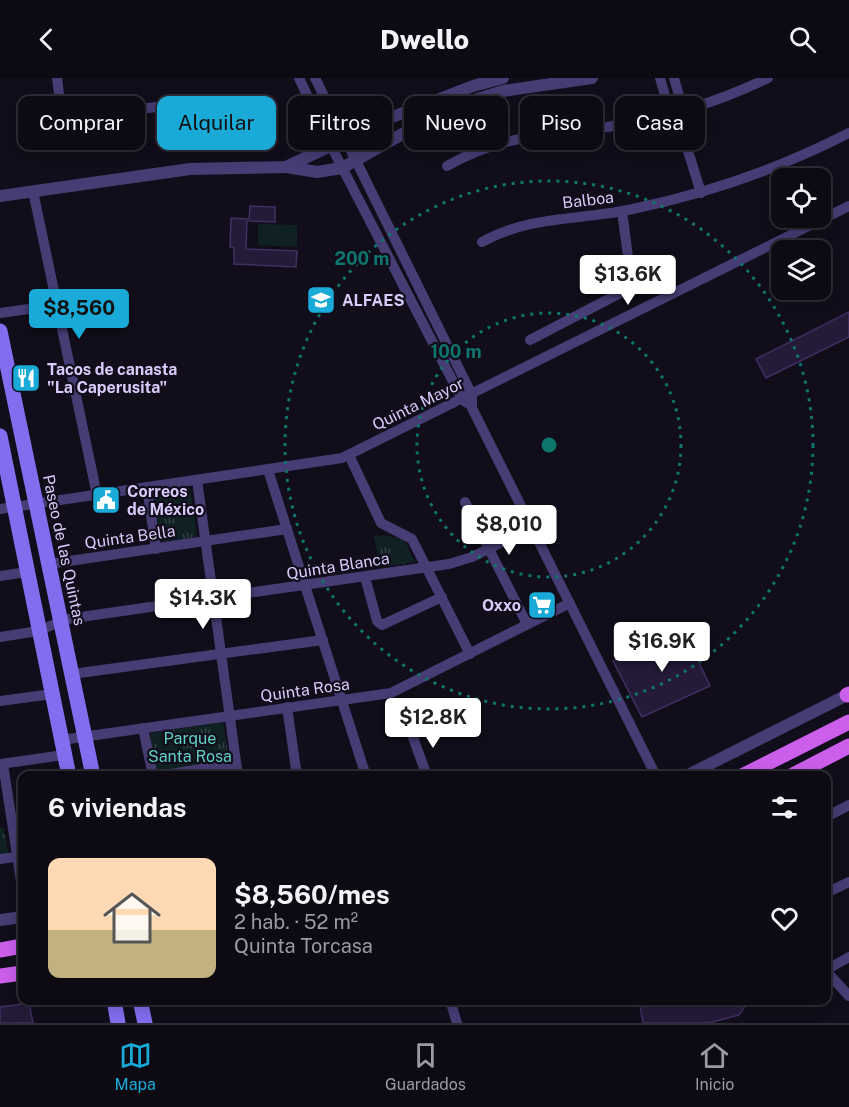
<!DOCTYPE html>
<html lang="es">
<meta charset="utf-8">
<style>
:root{--surface:#0d0a14;--page:#1b1822;--text:#f1f3f6;--muted:#9a9aa0;--line:#2d2b34;--accent:#19aad7}
body{margin:0;font-family:"Public Sans",sans-serif;background:var(--page);color:var(--text);height:100vh;display:flex;flex-direction:column;font-size:22px;white-space:nowrap}
*{box-sizing:border-box;margin:0}
p{font-size:20px;color:var(--muted)}
.icon{flex:none;width:33px;height:33px;fill:none;stroke:currentColor;stroke-width:2;stroke-linecap:round;stroke-linejoin:round}
.map{position:relative;flex:1;overflow:hidden}
.drawer{position:absolute;left:18px;top:693px;width:813px;height:234px;display:flex;flex-direction:column;background:var(--surface);border-radius:12px;box-shadow:0 3px 15px #0003,0 0 0 2px var(--line)}
.drawer>*{flex:none}
.hud{position:absolute;left:18px;top:18px;width:813px;height:54px;display:flex;gap:12px}
.tools{position:absolute;left:771px;top:90px;display:grid;gap:12px}
.tools a{display:grid;place-items:center;width:60px;height:60px;border-radius:12px;background:var(--surface);box-shadow:0 3px 15px #0003,0 0 0 2px var(--line);font-size:30px}
.price{position:absolute;translate:-50% -51px;padding:0 14px;border-radius:6px;background:#fff;color:#222;font-size:20px;line-height:39px;filter:drop-shadow(0 2px 3px #0008)}
.price::after{content:'';position:absolute;left:50%;top:36px;width:18px;height:14px;margin-left:-9px;background:inherit;clip-path:polygon(0 0,100% 0,50% 100%)}
.price.current{background:var(--accent);color:#111}
ul{padding:0;list-style:none}
li{display:flex;align-items:center;gap:18px;height:150px;padding:0 30px}
li+li{border-top:2px solid var(--line)}
li span{display:grid;place-items:center;flex:none;width:168px;height:120px;border-radius:12px;color:#555}
li>.icon{margin-inline-start:auto}
span .icon{width:72px;height:72px;fill:#fffc;stroke-width:1}
li b{font-size:26px}
h2{display:flex;justify-content:space-between;align-items:center;height:72px;padding:0 30px;font-size:26px}
.pill{padding:0 21px;border-radius:12px;background:var(--surface);box-shadow:0 3px 15px #0003,0 0 0 2px var(--line);font-size:21px;line-height:54px}
.pill.current{background:var(--accent);color:#111}
header{display:flex;justify-content:space-between;align-items:center;height:78px;padding:0 30px;background:var(--surface);font-size:27px;font-weight:800}
.tabs{display:flex;justify-content:space-around;align-items:center;height:84px;border-top:2px solid var(--line);background:var(--surface);font-size:16px;color:var(--muted)}
.tabs a{display:grid;justify-items:center;gap:3px}
.tabs .current{color:var(--accent)}
.map>svg:first-child{display:block}
</style>
<header><svg class="icon" aria-label="back" viewBox="0 0 24 24"><path d="M15 5l-7 7 7 7"/></svg>Dwello<svg class="icon" aria-label="search" viewBox="0 0 24 24"><circle cx="10" cy="10" r="6"/><path d="M15 15l6 6"/></svg></header>
<div class="map">
<svg width="849" height="945" viewBox="0 0 849 945">
<defs>
<pattern id="grass-tufts" width="24" height="20" patternUnits="userSpaceOnUse" patternTransform="scale(1.5)"><rect width="24" height="20" fill="#102123"/><path d="M3 7l-1-3M5 7V3M7 7l1-3M15 17l-1-3M17 17v-4M19 17l1-3" fill="none" stroke="#324044"/></pattern>
</defs>
<rect width="100%" height="100%" fill="#110d1a"/>
<g fill="url(#grass-tufts)">
<path d="M190,410L197,459L161,464L153,415Z"/>
<path d="M383,457L404,461L415,484L382,489L373,458Z"/>
<path d="M223,644L230,684L156,695L150,655Z"/>
<path d="M0,750H4L8,775L0,776Z"/>
</g>
<path fill="#102123" d="M258,146L297,147V169L258,167Z"/>
<g fill="#251b39" stroke="#403062" stroke-width="1.5">
<path d="M250,128L275,129V144L249,143Z"/>
<path d="M231,140L247,141L246,171L297,173L296,189L234,186V170L230,169Z"/>
<path d="M849,234V259L766,300L756,281Z"/>
<path d="M683,551L710,608L642,639L613,583Z"/>
<path d="M639,922H749L739,937L709,945H643Z"/>
<path d="M29,925L33,945H0V929Z"/>
</g>
<g fill="none" stroke-linecap="round" stroke-linejoin="round">
<g stroke="#463d74" stroke-width="10">
<path d="M57,0L62,40L165,28"/>
<path d="M299,0L330,66L462,321L467,325"/>
<path d="M315,0L472,317V330L656,698"/>
<path d="M660,0L670,35L680,47L701,115"/>
<path d="M674,0L683,32L682,38"/>
<path d="M447,88C509,53 552,59 619,47C670,39 722,22 768,0"/>
<path d="M33,113L97,417"/>
<path d="M482,164C528,138 578,142 628,132C706,116 779,91 849,55"/>
<path d="M0,235L57,227"/>
<path d="M530,262L626,212L630,194L622,133"/>
<path d="M349,377L381,445L412,461L470,576"/>
<path d="M268,392L366,698"/>
<path d="M197,402L238,698"/>
<path d="M147,409L156,471"/>
<path d="M465,424L527,546"/>
<path d="M0,431L342,380L849,128"/>
<path d="M49,486L287,451"/>
<path d="M0,498L27,494"/>
<path d="M365,499L377,543L382,547L442,519"/>
<path d="M0,559L38,553L67,541L449,486L472,479L532,449"/>
<path d="M72,596L323,562"/>
<path d="M0,623L52,616"/>
<path d="M287,629L297,698"/>
<path d="M143,650L153,698"/>
<path d="M411,654L427,698"/>
<path d="M61,662L391,615L570,525"/>
<path d="M0,686L64,677"/>
<path d="M3,686L22,809"/>
<path d="M159,698L236,685"/>
<path d="M826,739L849,727"/>
<path d="M0,781L22,778"/>
<path d="M826,815L849,804"/>
<path d="M826,892L849,879"/>
<path d="M826,893L849,918"/>
<path d="M450,922L457,945"/>
</g>
<g stroke="#463d74" stroke-width="12">
<path d="M286,89L317,94L342,90L413,50L471,23L503,13L592,0"/>
<path d="M0,118L190,91L286,89L387,41L473,8L503,0"/>
<path d="M686,698L849,616"/>
<path d="M0,842L22,839"/>
</g>
<g stroke="#826dee" stroke-width="15">
<path d="M0,253L93,698"/>
<path d="M0,358L69,698"/>
<path d="M114,922L118,945"/>
<path d="M140,922L145,945"/>
</g>
<g stroke="#cb5fec" stroke-width="15">
<path d="M847,617L849,616"/>
<path d="M742,698L849,644"/>
<path d="M791,698L849,668"/>
<path d="M0,872L22,868"/>
<path d="M0,898L22,895"/>
</g>
</g>
<g fill="none" stroke="#0f766e" stroke-width="3" stroke-dasharray="3 6">
<circle cx="549" cy="367" r="132"/>
<circle cx="549" cy="367" r="264"/>
</g>
<defs>
<g id="school-square" transform="scale(1.5)"><rect x="-9" y="-9" width="18" height="18" rx="4" fill="#19aad7" stroke="#110d1a"/><path d="M0-5L7-2L0 1L-7-2ZM-4 1L0 2.5L4 1V4Q0 6-4 4Z" fill="#fff"/></g>
<g id="restaurant-square" transform="scale(1.5)"><rect x="-9" y="-9" width="18" height="18" rx="4" fill="#19aad7" stroke="#110d1a"/><path d="M-5-6h1v4h1v-4h1v4h1v-4h1v5L-1.5 .5V6h-2V.5L-5-1ZM5-6V6H3V1.5H1.5Q1.5-4 5-6Z" fill="#fff"/></g>
<g id="civic-square" transform="scale(1.5)"><rect x="-9" y="-9" width="18" height="18" rx="4" fill="#19aad7" stroke="#110d1a"/><path d="M-.6-6.5H3V-4.5H.6V-3L4-1V1h2V6H-6V1h2V-1L-.6-3ZM-1.2 2.5V6h2.4V2.5Z" fill="#fff"/></g>
<g id="supermarket-square" transform="scale(1.5)"><rect x="-9" y="-9" width="18" height="18" rx="4" fill="#19aad7" stroke="#110d1a"/><path d="M-6-5.5h2.5l.6 2H6L4.5 2H-2.5L-4.4-4H-6ZM-1.5 3.2a1.3 1.3 0 1 0 .1 0ZM3 3.2a1.3 1.3 0 1 0 .1 0Z" fill="#fff"/></g>
</defs>
<g fill-rule="evenodd">
<use href="#school-square" x="321" y="222"/>
<use href="#restaurant-square" x="26" y="300"/>
<use href="#civic-square" x="106" y="422"/>
<use href="#supermarket-square" x="542" y="527"/>
</g>
<g text-anchor="middle" dominant-baseline="central" stroke-width="4.5" stroke-linejoin="round" paint-order="stroke">
<g font-size="16" fill="#d7cbf9" stroke="#110d1a">
<text transform="translate(588 122) rotate(-7)">Balboa</text>
<text transform="translate(418 326) rotate(-26)">Quinta Mayor</text>
<text transform="translate(130 459) rotate(-8)">Quinta Bella</text>
<text transform="translate(64 472) rotate(78)">Paseo de las Quintas</text>
<text transform="translate(338 488) rotate(-9)">Quinta Blanca</text>
<text transform="translate(305 612) rotate(-8)">Quinta Rosa</text>
</g>
<g font-size="16" font-weight="bold" fill="#d7cbf9" stroke="#110d1a" text-anchor="start">
<text x="342" y="222">ALFAES</text>
<text x="47" y="291">Tacos de canasta<tspan x="47" dy="18">"La Caperusita"</tspan></text>
<text x="127" y="413">Correos<tspan x="127" dy="18">de México</tspan></text>
<text x="521" y="527" text-anchor="end">Oxxo</text>
</g>
<g font-size="16" fill="#61cfc3" stroke="#110d1a">
<text x="190" y="660">Parque<tspan x="190" dy="18">Santa Rosa</tspan></text>
</g>
</g>
<circle cx="549" cy="367" r="9" fill="#0f766e" stroke="#110d1a" stroke-width="3"/>
<g font-size="18" text-anchor="middle" font-weight="bold" fill="#0f766e" stroke="#110d1a" stroke-width="4.5" stroke-linejoin="round" paint-order="stroke">
<text x="362" y="187">200 m</text>
<text x="456" y="280">100 m</text>
</g>
</svg>
<div class="tools">
<a><svg class="icon" aria-label="locate" viewBox="0 0 24 24"><circle cx="12" cy="12" r="6"/><path d="M12 2v4M12 18v4M2 12h4M18 12h4"/></svg></a>
<a><svg class="icon" aria-label="layers" viewBox="0 0 24 24"><path d="M12 4l9 5-9 5-9-5zM3 14l9 5 9-5"/></svg></a>
</div>
<b class="price" style="left:628px;top:228px">$13.6K</b>
<b class="price current" style="left:79px;top:262px">$8,560</b>
<b class="price" style="left:509px;top:478px">$8,010</b>
<b class="price" style="left:203px;top:552px">$14.3K</b>
<b class="price" style="left:662px;top:595px">$16.9K</b>
<b class="price" style="left:433px;top:671px">$12.8K</b>
<div class="hud">
<a class="pill">Comprar</a>
<a class="pill current">Alquilar</a>
<a class="pill">Filtros</a>
<a class="pill">Nuevo</a>
<a class="pill">Piso</a>
<a class="pill">Casa</a>
</div>
<section class="drawer">
<h2>6 viviendas<svg class="icon" aria-label="filters" viewBox="0 0 24 24"><path d="M4 7h16M4 17h16"/><circle cx="9" cy="7" r="2"/><circle cx="15" cy="17" r="2"/></svg></h2>
<ul>
<li><span style="background:linear-gradient(#ffd9b3 60%,#c2b280 0)"><svg class="icon" aria-label="home" viewBox="0 0 24 24"><path d="M3 11l9-7 9 7M6 9v11h12V9"/></svg></span><div><b>$8,560/mes</b><p>2 hab. · 52 m²</p><p>Quinta Torcasa</p></div><svg class="icon" aria-label="heart" viewBox="0 0 24 24"><path d="M12 20l-8-8c-3-5 5-10 8-4 3-6 11-1 8 4z"/></svg></li>
</ul>
</section>
</div>
<nav class="tabs">
<a class="current"><svg class="icon" aria-label="map" viewBox="0 0 24 24"><path d="M3 6l6-2 6 2 6-2v14l-6 2-6-2-6 2zM9 4v14M15 6v14"/></svg>Mapa</a>
<a><svg class="icon" aria-label="saved" viewBox="0 0 24 24"><path d="M7 4h10v16l-5-4-5 4z"/></svg>Guardados</a>
<a><svg class="icon" aria-label="home" viewBox="0 0 24 24"><path d="M3 11l9-7 9 7M6 9v11h12V9"/></svg>Inicio</a>
</nav>
